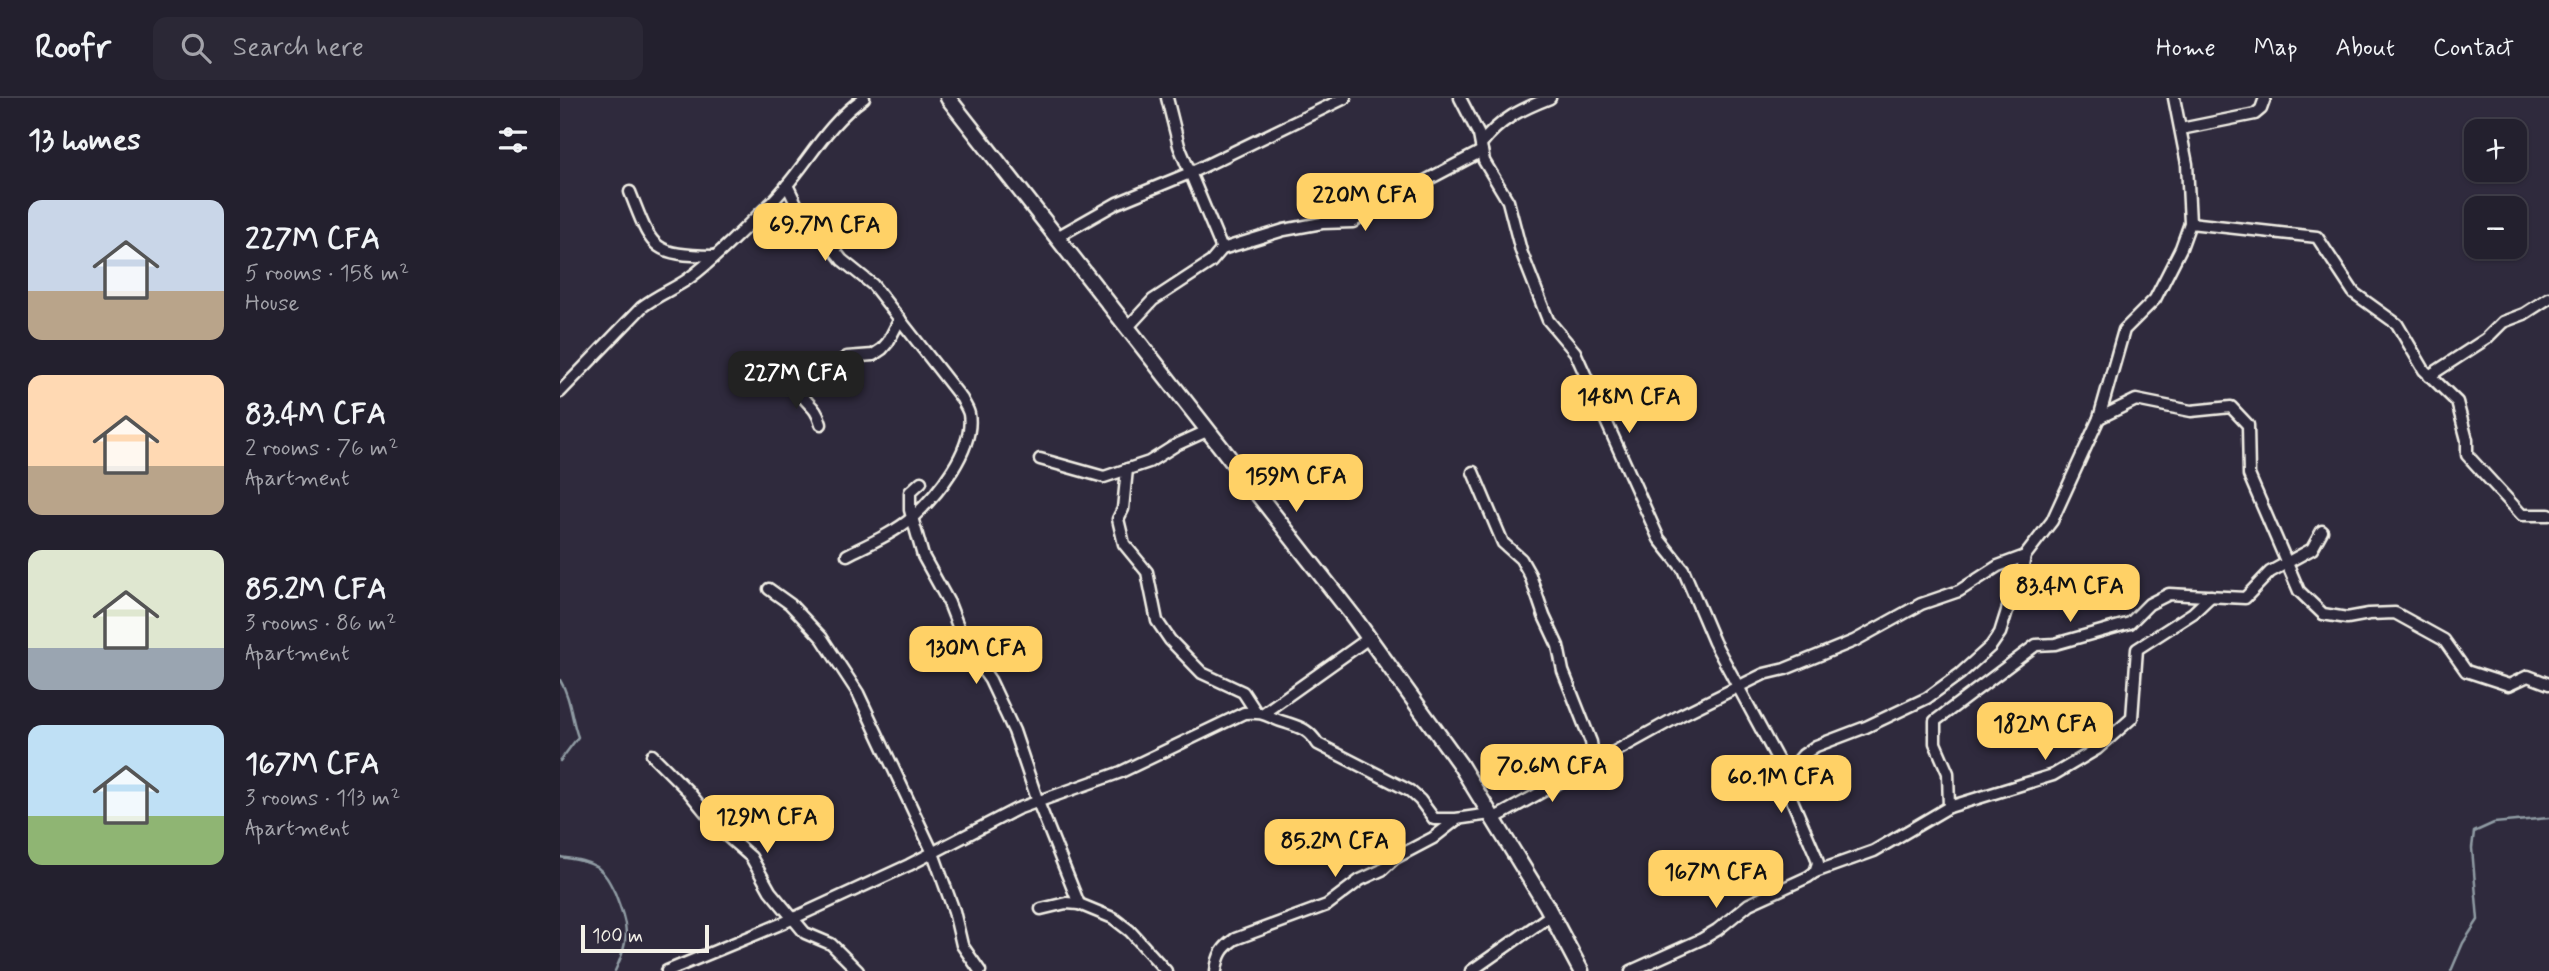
<!DOCTYPE html>
<meta charset="utf-8">
<style>
:root{--surface:#23202e;--page:#2b2836;--text:#f1f3f6;--muted:#a3a3aa;--line:#403e4a;--accent:#ffd166}
body{margin:0;font-family:Mynerve,sans-serif;background:var(--page);color:var(--text);height:100vh;display:flex;flex-direction:column;font-size:26px;white-space:nowrap}
*{box-sizing:border-box;margin:0}
p{font-size:23px;color:var(--muted)}
.icon{flex:none;width:38px;height:38px;fill:none;stroke:currentColor;stroke-width:2;stroke-linecap:round;stroke-linejoin:round}
.map{position:relative;flex:1;overflow:hidden}
.details{display:flex;flex-direction:column;background:var(--surface);width:560px}
.details>*{flex:none}
.fabs{position:absolute;left:1904px;top:21px;display:grid;gap:14px}
.fabs a{display:grid;place-items:center;width:63px;height:63px;border-radius:14px;background:var(--surface);box-shadow:0 2px 5px #0004,0 0 0 2px var(--line);font-size:35px}
.scale{position:absolute;left:21px;bottom:18px;width:128px;box-sizing:border-box;padding-left:7px;border:4px solid #f4f1e8;border-top:0;font-size:19px;line-height:24px;white-space:nowrap;color:#f4f1e8;-webkit-text-stroke:5px #2f2a3d;paint-order:stroke}
.price{position:absolute;translate:-50% -60px;padding:0 16px;border-radius:14px;background:var(--accent);color:#111;font-size:23px;line-height:46px;filter:drop-shadow(0 2px 4px #0008)}
.price::after{content:'';position:absolute;left:50%;top:42px;width:21px;height:16px;margin-left:-10px;background:inherit;clip-path:polygon(0 0,100% 0,50% 100%)}
.price.active{background:#222;color:#fff}
ul{padding:0;list-style:none}
li{display:flex;align-items:center;gap:21px;height:175px;padding:0 28px}
li span{display:grid;place-items:center;flex:none;width:196px;height:140px;border-radius:14px;color:#555}
li>.icon{margin-inline-start:auto}
span .icon{width:84px;height:84px;fill:#fffc;stroke-width:1}
li b{font-size:30px}
h2{display:flex;justify-content:space-between;align-items:center;height:84px;padding:0 28px;font-size:30px}
header{display:flex;align-items:center;gap:42px;box-sizing:border-box;height:98px;padding:0 35px;background:var(--surface);border-bottom:2px solid var(--line)}
header strong{font-size:33px}
nav{display:flex;gap:38px;margin-inline-start:auto;font-size:24px}
.search{width:490px;height:63px;background:var(--page);display:flex;align-items:center;gap:18px;box-sizing:border-box;padding:0 24px;border-radius:14px;color:var(--muted);font-size:26px}
main{display:flex;flex:1;min-height:0}
.map>svg:first-child{display:block}
</style>
<header>
<strong>Roofr</strong>
<div class="search"><svg class="icon" aria-label="search" viewBox="0 0 24 24"><circle cx="10" cy="10" r="6"/><path d="M15 15l6 6"/></svg>Search here</div>
<nav><a>Home</a><a>Map</a><a>About</a><a>Contact</a></nav>
</header>
<main>
<section class="details">
<h2>13 homes<svg class="icon" aria-label="filters" viewBox="0 0 24 24"><path d="M4 7h16M4 17h16"/><circle cx="9" cy="7" r="2"/><circle cx="15" cy="17" r="2"/></svg></h2>
<ul>
<li><span style="background:linear-gradient(#c9d6e8 65%,#b9a48a 0)"><svg class="icon" aria-label="home" viewBox="0 0 24 24"><path d="M3 11l9-7 9 7M6 9v11h12V9"/></svg></span><div><b>227M CFA</b><p>5 rooms · 158 m²</p><p>House</p></div></li>
<li><span style="background:linear-gradient(#ffd9b3 65%,#b9a48a 0)"><svg class="icon" aria-label="home" viewBox="0 0 24 24"><path d="M3 11l9-7 9 7M6 9v11h12V9"/></svg></span><div><b>83.4M CFA</b><p>2 rooms · 76 m²</p><p>Apartment</p></div></li>
<li><span style="background:linear-gradient(#dfe7d0 70%,#9aa5b1 0)"><svg class="icon" aria-label="home" viewBox="0 0 24 24"><path d="M3 11l9-7 9 7M6 9v11h12V9"/></svg></span><div><b>85.2M CFA</b><p>3 rooms · 86 m²</p><p>Apartment</p></div></li>
<li><span style="background:linear-gradient(#bfe0f5 65%,#8fb573 0)"><svg class="icon" aria-label="home" viewBox="0 0 24 24"><path d="M3 11l9-7 9 7M6 9v11h12V9"/></svg></span><div><b>167M CFA</b><p>3 rooms · 113 m²</p><p>Apartment</p></div></li>
</ul>
</section>
<div class="map">
<svg width="1989" height="873" viewBox="0 0 1989 873">
<rect width="100%" height="100%" fill="#2f2a3d"/>
<filter id="ink" filterUnits="userSpaceOnUse"><feTurbulence type="fractalNoise" baseFrequency=".0143" numOctaves="2"/><feDisplacementMap in="SourceGraphic" scale="14" xChannelSelector="R" yChannelSelector="G"/><feConvolveMatrix kernelMatrix="1 2 1 2 8 2 1 2 1" color-interpolation-filters="sRGB"/></filter>
<g filter="url(#ink)">
<g fill="none" stroke-linecap="round" stroke-linejoin="round">
<g stroke="#909ca4" stroke-width="2.5">
<path d="M0,582C11,600 11,620 18,639L0,663"/>
<path d="M0,759C12,761 26,762 37,769C46,776 50,785 55,795C68,829 71,839 55,873"/>
<path d="M1891,873L1903,845L1918,822L1912,750L1914,734L1934,725L1989,720"/>
</g>
<g stroke="#f4f1e8" stroke-width="15">
<g id="minor">
<path d="M607,0L619,48L662,151"/>
<path d="M900,0L919,37L924,63L948,103L961,153L988,222L1015,254L1099,441L1123,471L1154,544L1228,681"/>
<path d="M1621,31L1695,16L1701,11L1705,0"/>
<path d="M921,46C940,21 962,11 990,0"/>
<path d="M227,87L243,120L259,132L282,162L313,187L402,301C404,306 408,311 409,316C415,351 377,397 353,419C334,435 309,446 287,457"/>
<path d="M70,94C92,149 90,157 153,158"/>
<path d="M1630,125L1757,139L1794,195L1837,226L1864,272L1897,304L1907,342V357L1962,417H1989"/>
<path d="M497,139L557,105L630,75L785,0"/>
<path d="M568,229L593,202L651,164L662,151L724,132L762,125L793,124L827,98L865,83L922,53"/>
<path d="M1869,278L1926,241L1943,224L1964,216L1989,200"/>
<path d="M0,294L82,209C97,197 114,191 128,181C157,160 182,132 208,108C244,74 262,29 304,0"/>
<path d="M1539,320L1576,302L1631,313L1671,309L1688,327L1689,377L1739,493L1763,516L1787,520L1809,516L1835,515L1884,542L1906,573L1949,587L1968,578L1989,586"/>
<path d="M261,326C255,305 246,308 240,293L243,290L287,259L313,257L322,251L328,244L340,221"/>
<path d="M480,361L544,379L589,364L616,347L649,332"/>
<path d="M567,371L563,411L558,421L564,446L587,474L597,523L610,542L642,575L683,594L696,614"/>
<path d="M913,374L943,445L961,461L970,477L984,518L998,548L1003,573L1031,644L1034,664"/>
<path d="M361,384L350,394V412L363,458L389,505L401,536L413,558L430,582L454,633L478,704L519,806"/>
<path d="M209,491L230,506L262,540L298,595L373,755L394,813L402,847L420,873"/>
<path d="M705,614L809,540"/>
<path d="M92,657L128,693L160,732L191,759L210,793L245,835L271,846L298,873"/>
<path d="M1389,709L1388,675L1375,645V623L1476,547L1495,546L1570,525L1589,506L1609,496L1685,500L1710,474L1752,451L1762,433"/>
<path d="M933,721L1121,617L1204,576L1225,571L1294,543L1361,506L1399,493L1438,468L1465,458"/>
<path d="M1255,774L1258,765L1256,758L1229,695L1228,681L1232,670L1243,657L1256,648L1306,629L1367,600L1400,576L1431,548L1440,535L1451,500L1459,488L1465,458L1492,423L1539,320L1564,232L1595,201L1621,150L1630,125L1627,66L1614,0"/>
<path d="M481,811L506,805L519,806L553,820L570,833L606,873"/>
<path d="M107,873L223,825L349,767L457,711L561,674L684,615C708,613 707,620 727,625C742,630 749,632 758,646L850,693L860,702L874,721H896L930,716"/>
<path d="M656,873C658,857 662,850 675,841L767,807L800,782L822,772L835,760L873,740L896,722"/>
<path d="M911,873L991,817"/>
<path d="M1071,873L1142,841L1157,832L1189,806L1248,779L1255,774L1314,753L1389,709L1493,677L1537,651L1572,620L1577,551L1633,515L1651,498"/>
</g>
</g>
<g stroke="#f4f1e8" stroke-width="19">
<path id="secondary" d="M388,0L793,518L899,665L986,807L1021,873"/>
</g>
<use href="#minor" stroke="#2f2a3d" stroke-width="10"/>
<use href="#secondary" stroke="#2f2a3d" stroke-width="14"/>
</g>
</g>
</svg>
<div class="fabs">
<a>+</a>
<a>−</a>
</div>
<div class="scale">100 m</div>
<b class="price" style="left:805px;top:135px">220M CFA</b>
<b class="price" style="left:265px;top:165px">69.7M CFA</b>
<b class="price active" style="left:236px;top:313px">227M CFA</b>
<b class="price" style="left:1069px;top:337px">148M CFA</b>
<b class="price" style="left:736px;top:416px">159M CFA</b>
<b class="price" style="left:1510px;top:526px">83.4M CFA</b>
<b class="price" style="left:416px;top:588px">130M CFA</b>
<b class="price" style="left:1485px;top:664px">182M CFA</b>
<b class="price" style="left:992px;top:706px">70.6M CFA</b>
<b class="price" style="left:1221px;top:717px">60.1M CFA</b>
<b class="price" style="left:207px;top:757px">129M CFA</b>
<b class="price" style="left:775px;top:781px">85.2M CFA</b>
<b class="price" style="left:1156px;top:812px">167M CFA</b>
</div>
</main>
